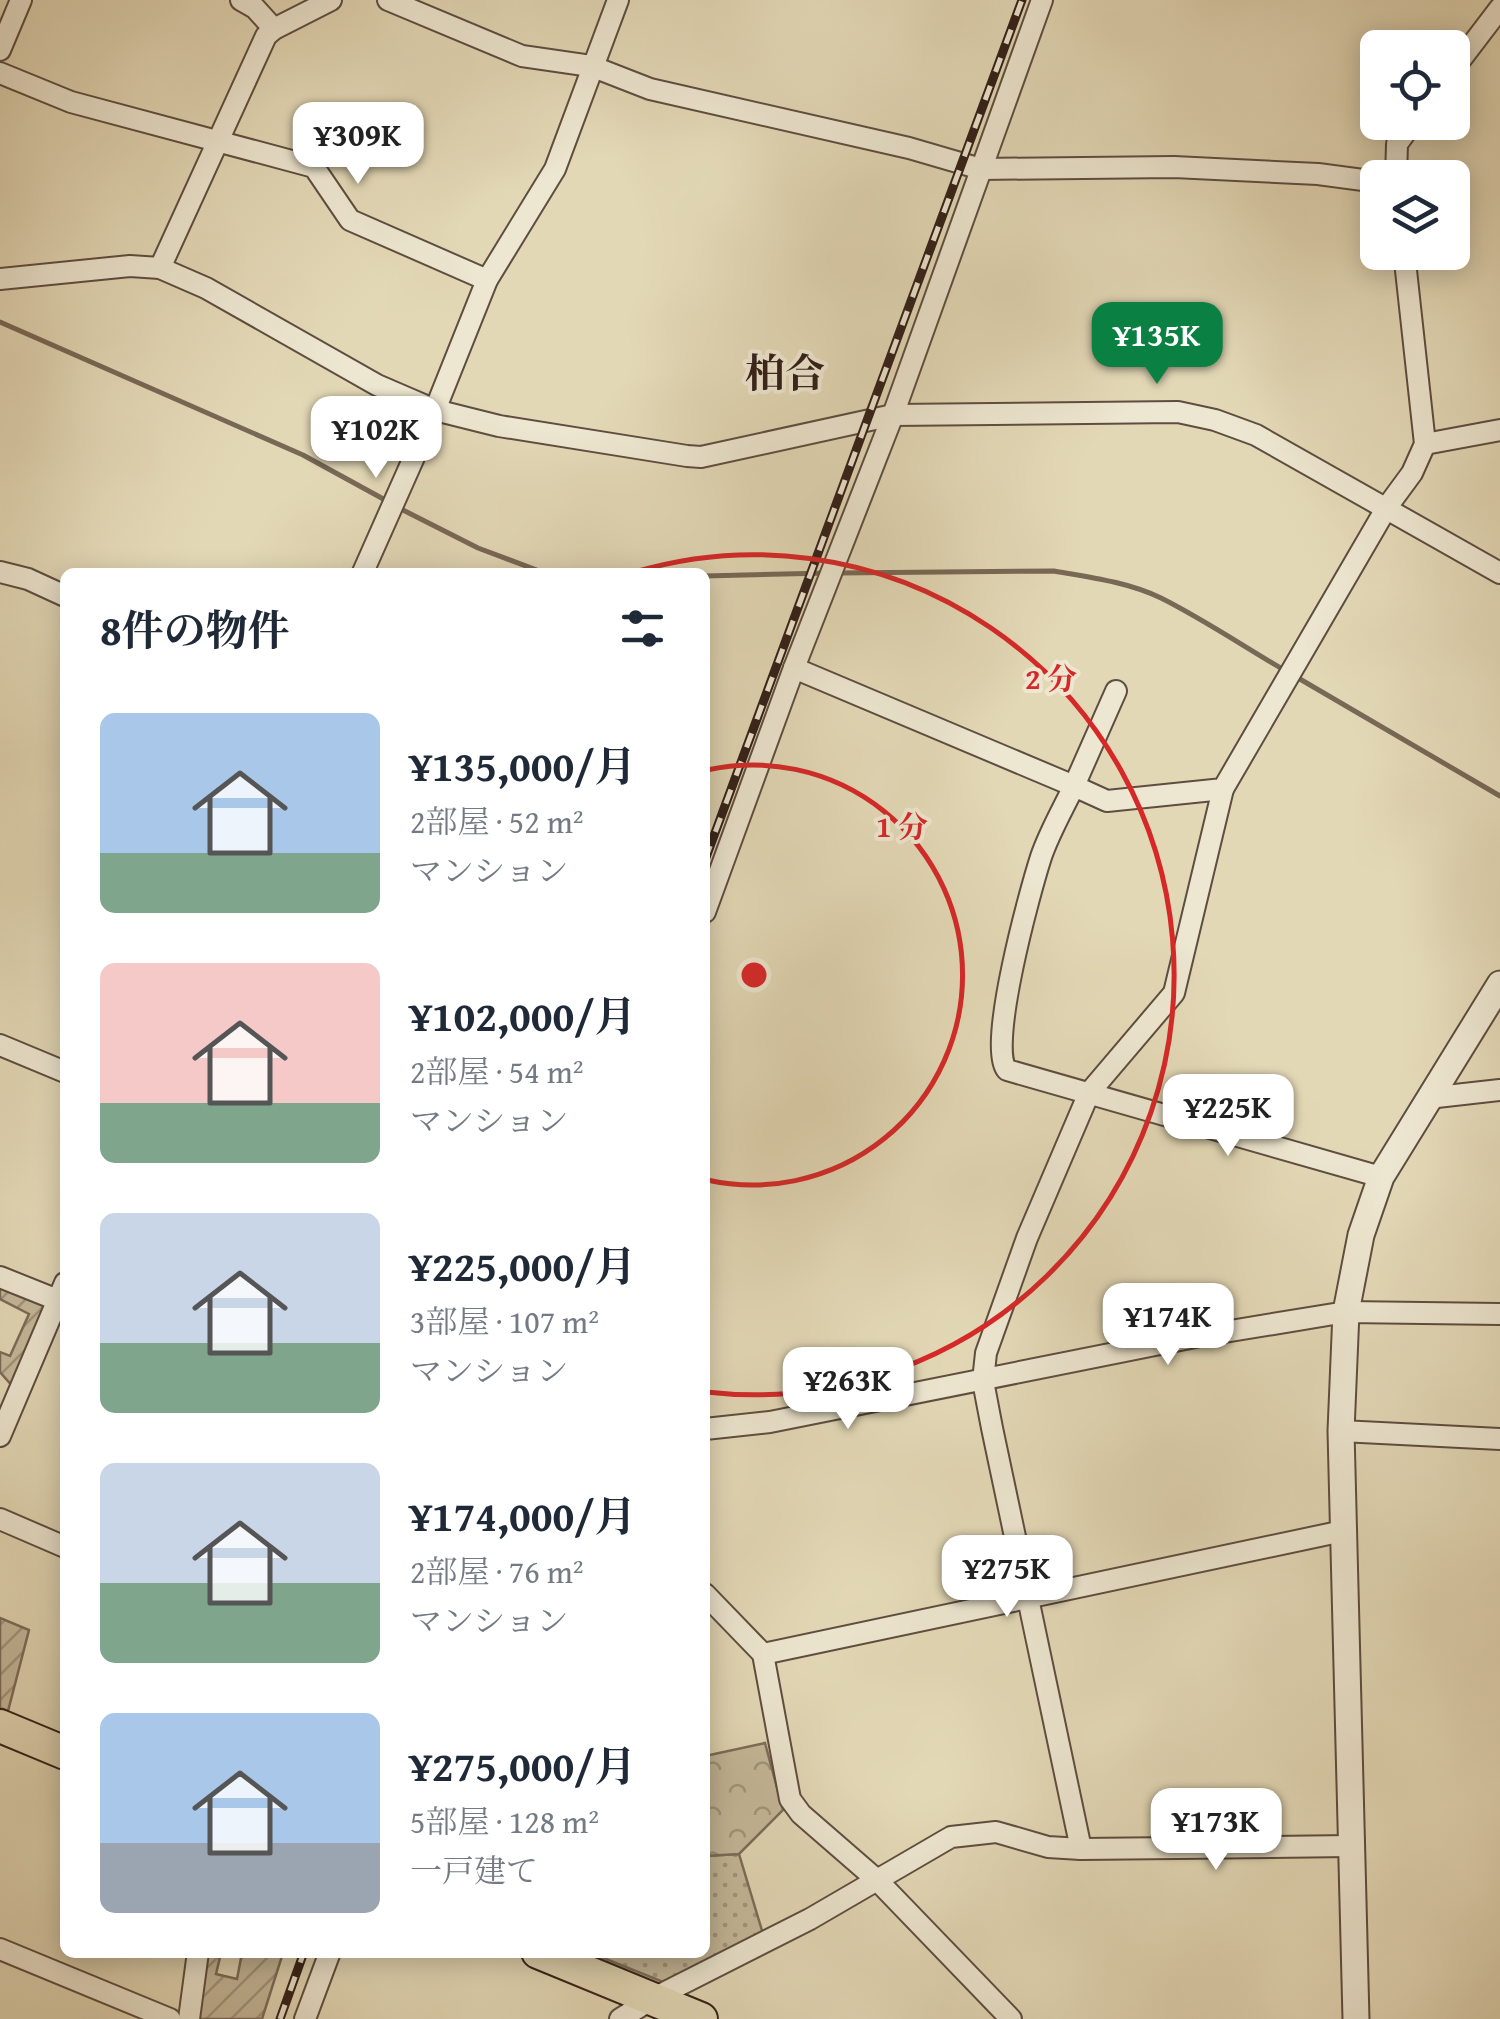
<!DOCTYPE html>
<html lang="ja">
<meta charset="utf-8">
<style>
:root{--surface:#fff;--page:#f6f6f7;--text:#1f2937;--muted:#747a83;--accent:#0b8043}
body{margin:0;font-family:"Gentium Book Plus","Noto Serif JP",serif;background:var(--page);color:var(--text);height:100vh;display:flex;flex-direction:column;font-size:38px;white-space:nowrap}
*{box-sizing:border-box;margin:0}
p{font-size:32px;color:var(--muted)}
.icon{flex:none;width:55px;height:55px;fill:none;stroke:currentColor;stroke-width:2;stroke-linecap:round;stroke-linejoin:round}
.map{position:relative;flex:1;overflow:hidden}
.drawer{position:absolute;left:60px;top:568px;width:650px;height:1390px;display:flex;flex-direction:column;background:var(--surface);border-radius:15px;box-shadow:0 5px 25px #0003}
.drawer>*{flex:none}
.fabs{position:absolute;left:1360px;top:30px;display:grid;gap:20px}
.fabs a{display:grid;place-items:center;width:110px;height:110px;border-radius:15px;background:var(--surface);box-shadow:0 5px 25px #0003;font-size:50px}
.price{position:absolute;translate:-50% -85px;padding:0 22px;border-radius:20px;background:#fff;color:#222;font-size:32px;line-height:65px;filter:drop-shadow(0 2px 5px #0008)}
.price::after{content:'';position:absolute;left:50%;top:60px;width:30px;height:22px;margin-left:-15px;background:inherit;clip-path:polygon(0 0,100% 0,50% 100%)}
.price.on{background:var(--accent);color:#fff}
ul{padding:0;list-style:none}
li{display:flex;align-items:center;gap:30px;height:250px;padding:0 40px}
li span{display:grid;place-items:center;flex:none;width:280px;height:200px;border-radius:15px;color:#555}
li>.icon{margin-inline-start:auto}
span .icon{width:120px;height:120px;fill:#fffc;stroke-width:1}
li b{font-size:42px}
h2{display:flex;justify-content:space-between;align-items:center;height:120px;padding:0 40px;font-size:42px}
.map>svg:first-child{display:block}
</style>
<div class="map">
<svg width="1500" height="2019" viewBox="0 0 1500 2019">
<defs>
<pattern id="grass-dots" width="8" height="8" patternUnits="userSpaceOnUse" patternTransform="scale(2.5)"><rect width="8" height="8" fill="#c5b99b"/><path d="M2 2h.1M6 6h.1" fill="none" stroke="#a1967d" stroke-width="1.8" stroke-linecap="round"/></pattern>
<pattern id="forest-crowns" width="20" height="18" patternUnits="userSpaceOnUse" patternTransform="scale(2.5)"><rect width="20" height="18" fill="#c5b99b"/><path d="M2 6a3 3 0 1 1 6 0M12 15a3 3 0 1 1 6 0" fill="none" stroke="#a1967d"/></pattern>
<pattern id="garden-furrows" width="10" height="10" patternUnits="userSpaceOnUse" patternTransform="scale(2.5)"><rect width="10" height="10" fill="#c5b99b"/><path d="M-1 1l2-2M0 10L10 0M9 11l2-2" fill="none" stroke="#a1967d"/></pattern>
</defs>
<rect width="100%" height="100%" fill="#e3d8b6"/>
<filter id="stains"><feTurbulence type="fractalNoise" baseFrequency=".002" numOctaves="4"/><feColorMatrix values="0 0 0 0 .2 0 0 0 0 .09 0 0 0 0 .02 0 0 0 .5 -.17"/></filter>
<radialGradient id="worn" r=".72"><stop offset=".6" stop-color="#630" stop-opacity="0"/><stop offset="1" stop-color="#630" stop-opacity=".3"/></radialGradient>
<path fill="url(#grass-dots)" stroke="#7c6c5a" stroke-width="2.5" d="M739,1854L763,1934L663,1982L591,1953L705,1952V1856Z"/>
<path fill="url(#forest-crowns)" stroke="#7c6c5a" stroke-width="2.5" d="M765,1743L783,1810L739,1854L705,1856V1756Z"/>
<g fill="url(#garden-furrows)" stroke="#7c6c5a" stroke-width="2.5">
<path d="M0,1282L50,1303L14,1388L0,1372V1352L10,1356L29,1314L0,1299Z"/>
<path d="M0,1618L29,1630L8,1711L0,1708Z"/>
<path d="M206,1953H221L216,1974L237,1979L242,1953H283L262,2019H195Z"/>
</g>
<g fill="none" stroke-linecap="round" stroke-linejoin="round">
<g stroke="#786856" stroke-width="5">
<path d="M0,322L303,455L387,501"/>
<path d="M397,507L478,548L542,572"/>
<path d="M838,573L1054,571C1089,577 1128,582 1161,598C1203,619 1243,646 1284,670"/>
<path d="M705,576L827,573"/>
<path d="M1293,675L1500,796"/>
</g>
<g stroke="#5e4d40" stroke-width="24">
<g id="minor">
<path d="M241,0L255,8L274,29"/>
<path d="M388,0L522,56L591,66L650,89L909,148L981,169L1174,167L1318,174L1378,182"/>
<path d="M0,50L21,0"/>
<path d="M1452,71L1500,8"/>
<path d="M0,73L71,102L314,167L350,220L487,280"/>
<path d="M1396,178L1397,144L1413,122"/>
<path d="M160,268L266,36L274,29L331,0"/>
<path d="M0,279L130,266L160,268L206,288L377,385L435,410L499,426L687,456L701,457L893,415L1178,412L1215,420L1256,435L1500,573"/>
<path d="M1425,444L1500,430"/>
<path d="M0,572L28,579L65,596"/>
<path d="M363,572L435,410L487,280L555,169L618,0"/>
<path d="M794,668L1074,786L1116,691"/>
<path d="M705,912L794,668L893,415L1042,0"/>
<path d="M0,1045L65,1072"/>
<path d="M1428,1098L1500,1090"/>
<path d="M1381,1177L1007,1070C987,1047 1030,891 1041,857C1049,833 1063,809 1074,786L1107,801L1223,789L1387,507L1412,473L1425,444L1404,252"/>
<path d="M0,1277L65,1303"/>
<path d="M705,1429L770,1422L1200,1336L1346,1312L1500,1314"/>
<path d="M1341,1431L1500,1439"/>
<path d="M0,1436L65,1283"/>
<path d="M0,1519L65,1547"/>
<path d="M705,1594L763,1654L790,1799L801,1814L877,1880L1011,2019"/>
<path d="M763,1654L1343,1531"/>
<path d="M1081,1849L992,1428L983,1381L986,1353L1027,1238L1089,1093L1174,993L1223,789"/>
<path d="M0,1949L170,2019"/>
<path d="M189,2019L198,1952"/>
<path d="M305,2019L330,1952"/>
<path d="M620,2019L652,1999L810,1919L951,1837L996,1832L1048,1847L1081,1849L1351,1846"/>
</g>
</g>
<g stroke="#5e4d40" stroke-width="29">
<path id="tertiary" d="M1356,2019L1341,1431L1346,1312L1361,1235L1381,1177L1500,984"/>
</g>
<g stroke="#321f18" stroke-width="36">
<g id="primary">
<path d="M0,1726L65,1753"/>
<path d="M538,1952L701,2019"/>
</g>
</g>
<use href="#minor" stroke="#ede6d0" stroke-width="20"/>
<use href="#tertiary" stroke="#ede6d0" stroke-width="25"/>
<use href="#primary" stroke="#e3d8b6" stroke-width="32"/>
<g stroke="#321f18" stroke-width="9">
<g id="rail">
<path d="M705,860L1022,0"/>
<path d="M280,2019L304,1952"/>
</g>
</g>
<use href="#rail" stroke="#ede6d0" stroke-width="5" stroke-dasharray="15" stroke-linecap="butt"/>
</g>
<g fill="none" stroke="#d62828" stroke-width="5">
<path d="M707 770A210 210 0 1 1 707 1180"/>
<path d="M635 572A420 420 0 1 1 706 1392"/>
</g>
<g text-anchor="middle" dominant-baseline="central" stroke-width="8" stroke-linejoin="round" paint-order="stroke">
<g font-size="40" font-weight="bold" fill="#321f18" stroke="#ede6d0">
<text x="785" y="372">柏合</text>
</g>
</g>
<circle cx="754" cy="975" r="15" fill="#d62828" stroke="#ede6d0" stroke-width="5"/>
<g font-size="30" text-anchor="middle" font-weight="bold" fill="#d62828" stroke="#ede6d0" stroke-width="8" stroke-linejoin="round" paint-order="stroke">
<text x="1051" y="689">2 分</text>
<text x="902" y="837">1 分</text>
</g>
<rect width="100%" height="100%" filter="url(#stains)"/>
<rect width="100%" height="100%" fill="url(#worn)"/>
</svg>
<div class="fabs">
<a><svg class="icon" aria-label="locate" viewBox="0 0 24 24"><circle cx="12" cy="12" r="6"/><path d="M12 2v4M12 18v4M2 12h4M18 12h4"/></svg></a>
<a><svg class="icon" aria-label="layers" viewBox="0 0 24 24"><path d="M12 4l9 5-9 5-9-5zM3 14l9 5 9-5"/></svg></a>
</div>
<b class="price" style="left:358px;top:187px">¥309K</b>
<b class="price on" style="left:1157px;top:387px">¥135K</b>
<b class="price" style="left:376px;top:481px">¥102K</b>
<b class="price" style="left:1228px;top:1159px">¥225K</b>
<b class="price" style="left:1168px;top:1368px">¥174K</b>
<b class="price" style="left:848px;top:1432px">¥263K</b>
<b class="price" style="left:1007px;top:1620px">¥275K</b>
<b class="price" style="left:1216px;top:1873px">¥173K</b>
<section class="drawer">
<h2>8件の物件<svg class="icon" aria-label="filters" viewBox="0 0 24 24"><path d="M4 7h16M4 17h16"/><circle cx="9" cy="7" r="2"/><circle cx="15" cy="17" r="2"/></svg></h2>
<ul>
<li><span style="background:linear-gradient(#a9c7e8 70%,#7fa58c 0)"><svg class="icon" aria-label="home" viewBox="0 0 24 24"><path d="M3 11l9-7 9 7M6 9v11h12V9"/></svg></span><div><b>¥135,000/月</b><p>2部屋 · 52 m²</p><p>マンション</p></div></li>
<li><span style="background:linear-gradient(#f6c9c9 70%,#7fa58c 0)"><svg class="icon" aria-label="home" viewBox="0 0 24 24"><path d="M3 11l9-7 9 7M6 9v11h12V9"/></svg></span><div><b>¥102,000/月</b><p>2部屋 · 54 m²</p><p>マンション</p></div></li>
<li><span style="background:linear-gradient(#c9d6e8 65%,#7fa58c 0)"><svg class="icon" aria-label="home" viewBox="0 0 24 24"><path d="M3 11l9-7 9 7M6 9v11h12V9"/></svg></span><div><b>¥225,000/月</b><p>3部屋 · 107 m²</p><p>マンション</p></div></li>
<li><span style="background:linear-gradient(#c9d6e8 60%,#7fa58c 0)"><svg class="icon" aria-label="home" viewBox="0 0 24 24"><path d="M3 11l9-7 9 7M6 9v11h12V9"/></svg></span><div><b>¥174,000/月</b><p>2部屋 · 76 m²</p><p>マンション</p></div></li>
<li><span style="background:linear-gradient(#a9c7e8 65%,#9aa5b1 0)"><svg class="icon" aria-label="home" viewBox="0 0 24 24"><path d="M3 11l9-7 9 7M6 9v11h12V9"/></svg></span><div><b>¥275,000/月</b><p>5部屋 · 128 m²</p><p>一戸建て</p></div></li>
</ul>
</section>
</div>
